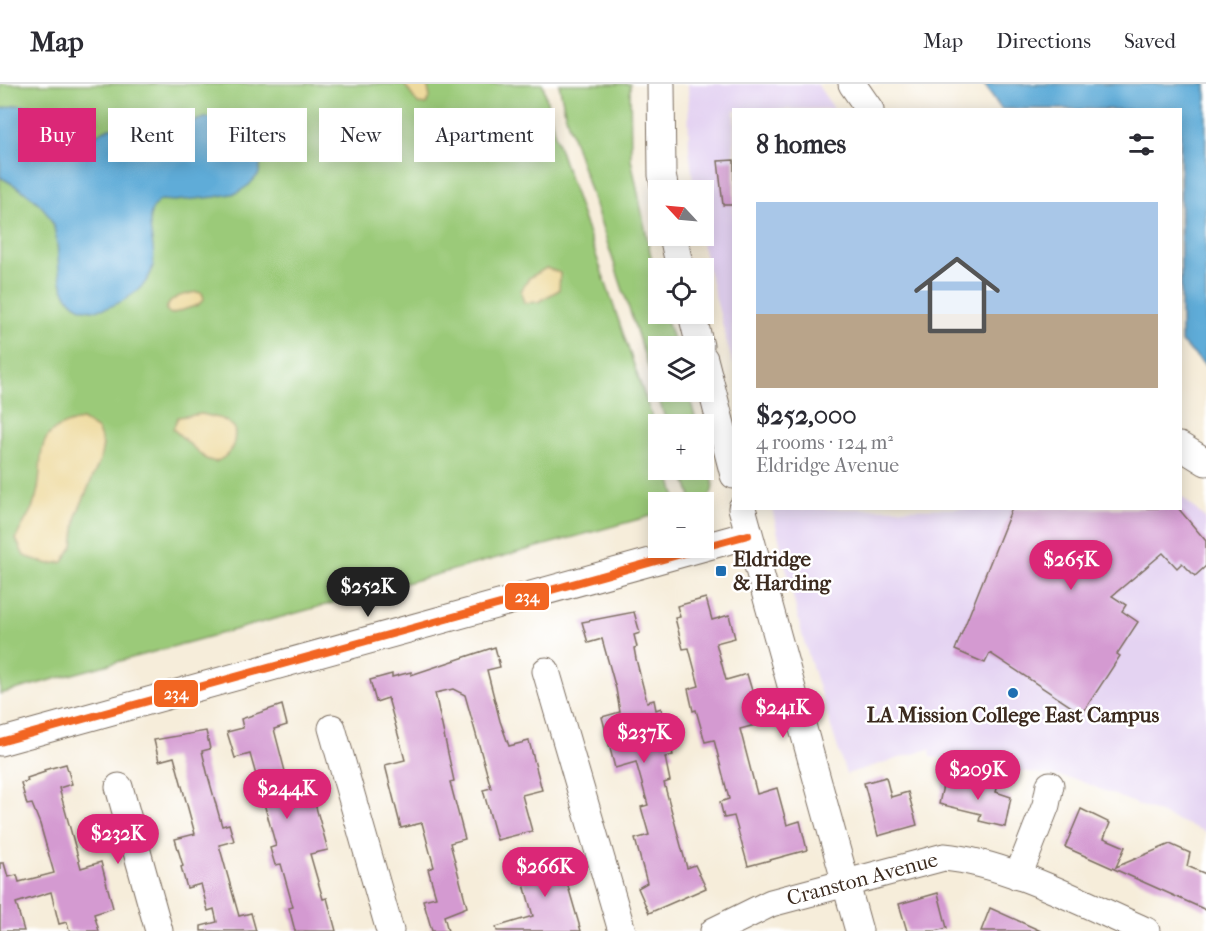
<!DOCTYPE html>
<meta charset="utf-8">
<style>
:root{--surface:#fff;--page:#f2f2f3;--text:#2b2b33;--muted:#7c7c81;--line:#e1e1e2;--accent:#db2777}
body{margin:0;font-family:"IM FELL French Canon",serif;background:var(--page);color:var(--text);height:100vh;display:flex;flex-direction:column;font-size:22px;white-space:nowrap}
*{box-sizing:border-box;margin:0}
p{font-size:20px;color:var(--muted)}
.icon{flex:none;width:33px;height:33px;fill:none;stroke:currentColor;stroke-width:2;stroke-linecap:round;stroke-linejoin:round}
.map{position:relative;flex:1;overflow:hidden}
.drawer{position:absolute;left:732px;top:24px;width:450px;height:402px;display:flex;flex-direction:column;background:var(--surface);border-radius:0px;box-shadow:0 3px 15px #0003}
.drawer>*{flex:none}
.banner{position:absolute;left:18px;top:24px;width:570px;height:54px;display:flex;gap:12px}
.needle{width:39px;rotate:296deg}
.tools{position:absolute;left:648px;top:96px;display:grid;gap:12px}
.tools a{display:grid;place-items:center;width:66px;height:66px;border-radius:0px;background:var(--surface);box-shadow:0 3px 15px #0003;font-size:30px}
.price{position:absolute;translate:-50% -51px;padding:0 14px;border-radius:21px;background:var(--accent);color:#fff;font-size:20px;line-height:39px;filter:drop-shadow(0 2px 3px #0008)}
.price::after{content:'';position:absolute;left:50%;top:36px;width:18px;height:14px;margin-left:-9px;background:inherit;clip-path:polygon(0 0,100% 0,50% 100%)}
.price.current{background:#222;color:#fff}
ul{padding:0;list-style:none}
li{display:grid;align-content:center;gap:12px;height:318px;padding:0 24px}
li+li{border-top:2px solid var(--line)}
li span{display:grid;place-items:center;height:186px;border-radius:0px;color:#555}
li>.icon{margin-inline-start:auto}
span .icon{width:108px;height:108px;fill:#fffc;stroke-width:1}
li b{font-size:26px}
h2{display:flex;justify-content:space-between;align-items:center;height:72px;padding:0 24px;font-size:26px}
.tag{padding:0 21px;border-radius:0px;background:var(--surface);box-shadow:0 3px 15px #0003;font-size:21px;line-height:54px}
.tag.current{background:var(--accent);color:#fff}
header{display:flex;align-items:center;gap:36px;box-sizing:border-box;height:84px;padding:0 30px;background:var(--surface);border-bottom:2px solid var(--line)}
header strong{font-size:28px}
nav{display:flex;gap:33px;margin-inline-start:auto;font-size:21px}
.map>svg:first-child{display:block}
</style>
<header>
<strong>Map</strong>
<nav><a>Map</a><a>Directions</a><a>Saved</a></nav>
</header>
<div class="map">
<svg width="1206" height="847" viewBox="0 0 1206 847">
<rect width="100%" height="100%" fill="#fff"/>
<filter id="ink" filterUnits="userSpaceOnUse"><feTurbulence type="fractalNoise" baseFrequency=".0167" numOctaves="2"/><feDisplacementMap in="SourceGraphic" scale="12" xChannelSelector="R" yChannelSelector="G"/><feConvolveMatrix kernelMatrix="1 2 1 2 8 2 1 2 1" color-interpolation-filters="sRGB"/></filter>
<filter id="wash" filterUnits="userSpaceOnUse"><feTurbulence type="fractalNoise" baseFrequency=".008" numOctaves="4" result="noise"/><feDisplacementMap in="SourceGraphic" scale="24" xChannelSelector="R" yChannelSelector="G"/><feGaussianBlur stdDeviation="1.35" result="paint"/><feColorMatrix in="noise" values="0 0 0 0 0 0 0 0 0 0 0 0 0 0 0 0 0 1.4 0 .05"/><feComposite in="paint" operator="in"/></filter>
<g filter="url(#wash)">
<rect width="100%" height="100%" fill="#f6edda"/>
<g fill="#e4d3f2">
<path d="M688,0H817L834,25L734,26L733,282L700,152H704V106H694L689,65Z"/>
<path d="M1181,412L1206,435V748L1075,695L931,673L930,665L846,690L803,554L772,425L1180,424Z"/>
</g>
<g fill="#9bca79" stroke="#6b7a4c" stroke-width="1.5">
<path d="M0,0H543L555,52L654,339L658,354V386H668L677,418H658V430L0,610Z"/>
<path d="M559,0H630L631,75L658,207V230H665L675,262H658V308H688L697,340H667L566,33Z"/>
<path d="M704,362C709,381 726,419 693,418L682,386H704Z"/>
</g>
<g fill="#eeda9e" stroke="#94825e" stroke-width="1.5">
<path d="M404,0H427L430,13L426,21L418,20Z"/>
<path d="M546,184L560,189L559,206L538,218L524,219L521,207L529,194Z"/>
<path d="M196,208L202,209L204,215L198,221L171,230L166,226C170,212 183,211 196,208Z"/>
<path d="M202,330L222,335L234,343C237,359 231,372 215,378L206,375L173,345L178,333Z"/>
<path d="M82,336L98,346L103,361L100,376L77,430L73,462L63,478L49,480L24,472L16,455C20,443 28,434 33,422C50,382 23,346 82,336Z"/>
</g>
<g fill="#5facd8" stroke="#4d6b7b" stroke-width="1.5">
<path d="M984,0H1206V282L1181,258L1180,26L1001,25Z"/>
<path d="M16,21L31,22L52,37L74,40L94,52L109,44L182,41L205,34L221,33L240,35L257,46L263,65L259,90L249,101L237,109L215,113L174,117L161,116C131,136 175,175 138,206C115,225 78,240 63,204C55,185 61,161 53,141C45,118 20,104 0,93V25Z"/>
</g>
<g id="blocks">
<g fill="#d49ad1">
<path d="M734,76V121H723L718,77Z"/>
<path d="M1012,424H1178L1206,457V482L1195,492L1182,479L1177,484L1163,469L1112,512L1126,521L1122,527L1138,538L1117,570L1120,572L1082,630L990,569L985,579L955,566Z"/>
<path d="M706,514L712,536L729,531L735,554L716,559L726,596L747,590L753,610L759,640L740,645L757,710L777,704L787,741L800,737L807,766L748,782L734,732L724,734L720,718L729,715L714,656L705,658L696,626L693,627L688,605L699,602L689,564L683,565L675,534L680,533L677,522Z"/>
<path d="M634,528L640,549L634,551L637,563L634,564L636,575L647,618L654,616L656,626L661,624L673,671L665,673L670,697L664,699L687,784L695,781L706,804L649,829L638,804L647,799L635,755L649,751L641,723L648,721L636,678L615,684L602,633L620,628L616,605L602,555L588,559L582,538Z"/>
<path d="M495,563L500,583L487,586L500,637L509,662L529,657L542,706L522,711L532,747L497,756L483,706L491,704L465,611L453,605L435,609L454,697L450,698L465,755L450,759L467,823L444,832L448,847H432L423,816L436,813L428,785L434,783L422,739L401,744L385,681L405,676L388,614L376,618L370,596L392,590V593L411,588V591Z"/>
<path d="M282,621L287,641L274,645L294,722L314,716L328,766L310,770L323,815L327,814L336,847H295L289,824L293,823L281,780L275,781L270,764L276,762L250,670L235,674L227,648L243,644L241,635Z"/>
<path d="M206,647L210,665L202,667L208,692L222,742L229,740L234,757L219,761L239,832L251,829L256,847H201V842L217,838L214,825L208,827L201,800L187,804L181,783L183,782L175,755L195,750L174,673L159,677L154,656Z"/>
<path d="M66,680L72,700L59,704L81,784L101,778L113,824L94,830L99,847H69L67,838L59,840L51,808L16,819L24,847H0V779H4L8,793L17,791L19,798L54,789L40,740L32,720L27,721L21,699L28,697L27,694L45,688L44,686Z"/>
<path d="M886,693L891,713L908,708L917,741L878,752L864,699Z"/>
<path d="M982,694L999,697L996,708L1011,713L1005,743L979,737L981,730L939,720L944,697L980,705Z"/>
<path d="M1081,725L1110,739L1104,754L1125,763L1116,783L1170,760L1190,769L1187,782L1206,790V826L1065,763Z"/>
<path d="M546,772L548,781L561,778L581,847H497L496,843L533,832L523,797L515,799L511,782Z"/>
<path d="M938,809L947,844L935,847H907L899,820Z"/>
<path d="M990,824L1041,847H981Z"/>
</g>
</g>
</g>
<g filter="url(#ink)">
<use href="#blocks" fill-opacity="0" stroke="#7c6e60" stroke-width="1.5"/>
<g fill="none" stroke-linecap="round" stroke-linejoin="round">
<g stroke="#7c6e60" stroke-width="29">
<g id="minor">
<path d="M661,0L662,91L665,106"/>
<path d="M852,0L870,26"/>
<path d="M673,152L680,184"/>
<path d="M692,230L700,262"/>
<path d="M704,275L734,391"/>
<path d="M1180,362L1206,378"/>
<path d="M742,424L859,847"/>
<path d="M546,587L622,847"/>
<path d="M332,644L390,847"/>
<path d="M0,658L748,451"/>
<path d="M119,703L159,847"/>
<path d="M1018,792L1046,721L1050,701"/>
<path id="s1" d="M714,847L771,819L944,773C1008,779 1086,821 1146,847"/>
</g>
</g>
<use href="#minor" stroke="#fff" stroke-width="27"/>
<g stroke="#fff" stroke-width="12">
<g id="bus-1">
<path d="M704,463L748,451"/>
<path d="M0,658L703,464"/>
</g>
</g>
<use href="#bus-1" stroke="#f26522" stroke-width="8"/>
</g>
</g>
<g fill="#1f6fb2" stroke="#fff" stroke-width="2">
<rect x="715" y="481" width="12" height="12" rx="3"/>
<circle cx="1013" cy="609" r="6"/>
</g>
<g text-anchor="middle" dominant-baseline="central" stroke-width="5" stroke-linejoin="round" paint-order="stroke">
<g font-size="21" font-weight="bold" fill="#3b2a1e" stroke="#fff" text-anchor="start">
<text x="733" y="475">Eldridge<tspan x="733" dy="24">&amp; Harding</tspan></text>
<text x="1013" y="631" text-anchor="middle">LA Mission College East Campus</text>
</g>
<g font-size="21" fill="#3b2a1e" stroke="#fff">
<text stroke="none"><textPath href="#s1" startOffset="158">Cranston Avenue</textPath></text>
</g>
</g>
<g stroke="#fff" stroke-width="2">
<rect x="504" y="498" width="46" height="29" rx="6" fill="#f26522"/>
<rect x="153" y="595" width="46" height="29" rx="6" fill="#f26522"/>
</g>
<g font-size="16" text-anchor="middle" font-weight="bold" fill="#fff">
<text x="527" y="518">234</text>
<text x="176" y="615">234</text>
</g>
</svg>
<div class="tools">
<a><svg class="needle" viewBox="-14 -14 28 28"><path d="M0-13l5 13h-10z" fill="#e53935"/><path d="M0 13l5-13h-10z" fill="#7c7c81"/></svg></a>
<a><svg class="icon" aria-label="locate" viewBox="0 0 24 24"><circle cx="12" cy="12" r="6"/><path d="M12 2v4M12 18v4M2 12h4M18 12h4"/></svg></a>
<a><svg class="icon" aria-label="layers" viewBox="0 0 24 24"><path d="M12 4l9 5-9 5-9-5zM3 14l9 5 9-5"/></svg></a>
<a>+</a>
<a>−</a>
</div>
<b class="price" style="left:1071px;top:507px">$265K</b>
<b class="price current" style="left:368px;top:534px">$252K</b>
<b class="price" style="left:783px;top:655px">$241K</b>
<b class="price" style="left:644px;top:680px">$237K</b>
<b class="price" style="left:978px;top:717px">$209K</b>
<b class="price" style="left:287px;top:736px">$244K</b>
<b class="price" style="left:118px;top:781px">$232K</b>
<b class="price" style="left:545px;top:814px">$266K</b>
<div class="banner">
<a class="tag current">Buy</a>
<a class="tag">Rent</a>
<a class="tag">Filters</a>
<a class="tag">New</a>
<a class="tag">Apartment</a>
</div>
<section class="drawer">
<h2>8 homes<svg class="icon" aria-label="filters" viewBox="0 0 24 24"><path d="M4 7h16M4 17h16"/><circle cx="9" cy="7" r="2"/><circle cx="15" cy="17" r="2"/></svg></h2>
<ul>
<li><span style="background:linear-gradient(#a9c7e8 60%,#b9a48a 0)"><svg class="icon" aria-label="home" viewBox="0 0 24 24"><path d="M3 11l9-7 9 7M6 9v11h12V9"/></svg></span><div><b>$252,000</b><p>4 rooms · 124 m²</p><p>Eldridge Avenue</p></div></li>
</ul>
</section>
</div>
